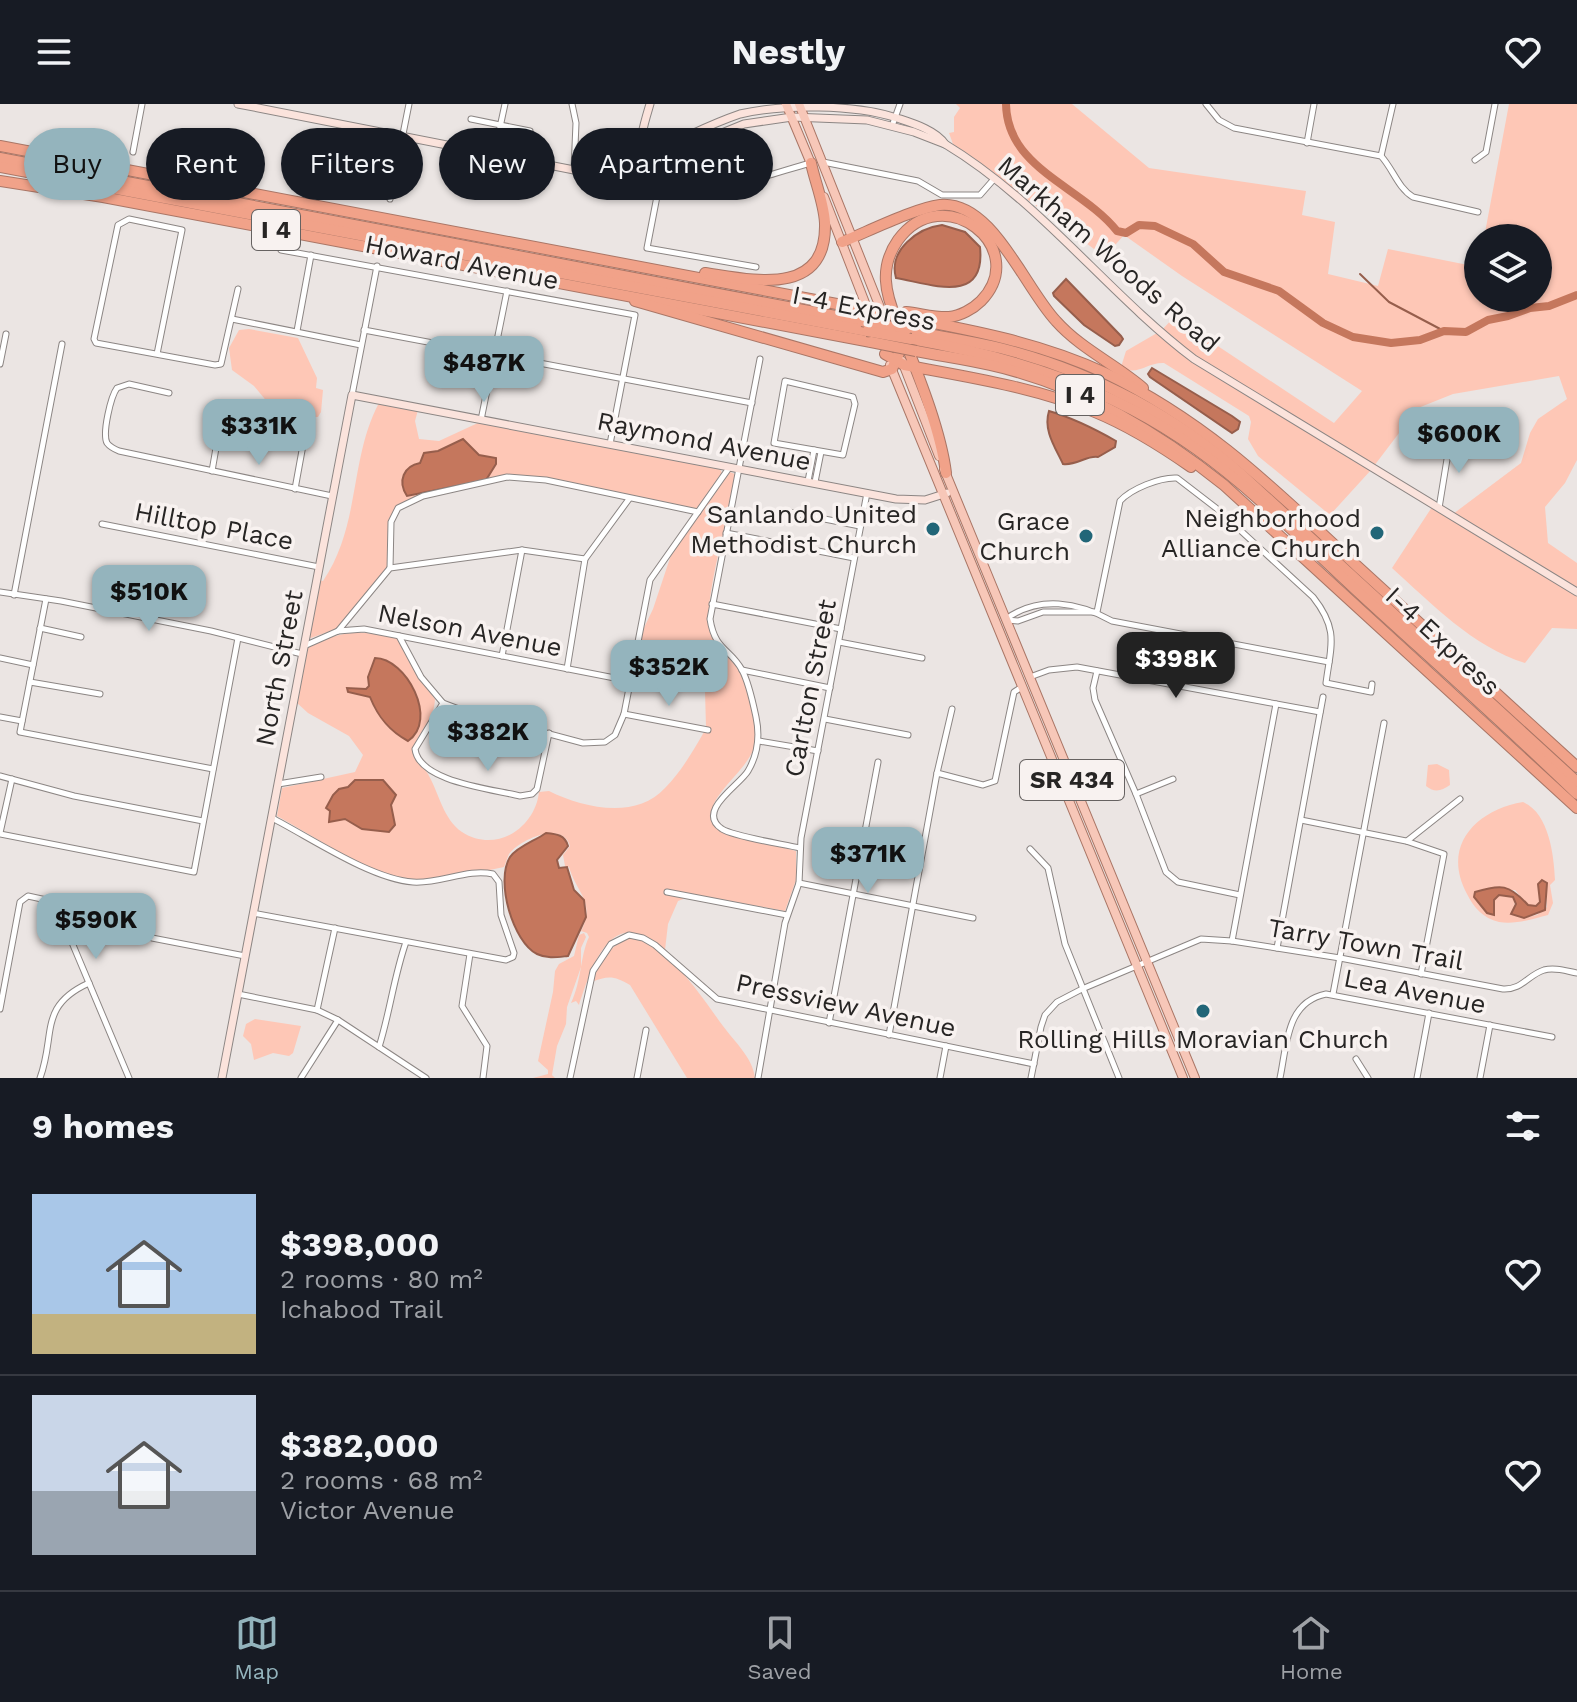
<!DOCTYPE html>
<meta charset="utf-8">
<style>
:root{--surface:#171b24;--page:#20242c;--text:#f1f3f6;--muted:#9ea1a6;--line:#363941;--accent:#94b4bd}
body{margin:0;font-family:"Work Sans",sans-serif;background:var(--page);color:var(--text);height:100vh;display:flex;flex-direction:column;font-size:30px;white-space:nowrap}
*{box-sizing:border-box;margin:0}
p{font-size:26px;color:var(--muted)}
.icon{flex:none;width:44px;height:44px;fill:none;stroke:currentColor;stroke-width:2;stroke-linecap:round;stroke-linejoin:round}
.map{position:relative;height:974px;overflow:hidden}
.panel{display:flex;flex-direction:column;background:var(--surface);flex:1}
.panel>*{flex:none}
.hud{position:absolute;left:24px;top:24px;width:800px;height:72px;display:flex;gap:16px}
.fabs{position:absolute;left:1464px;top:120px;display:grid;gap:16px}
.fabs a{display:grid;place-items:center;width:88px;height:88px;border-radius:50%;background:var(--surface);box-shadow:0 2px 6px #0004;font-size:40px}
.price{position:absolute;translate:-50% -68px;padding:0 18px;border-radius:16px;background:var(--accent);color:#111;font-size:26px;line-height:52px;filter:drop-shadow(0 2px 4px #0008)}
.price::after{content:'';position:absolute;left:50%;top:48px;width:24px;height:18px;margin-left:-12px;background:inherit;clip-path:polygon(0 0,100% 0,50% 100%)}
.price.selected{background:#222;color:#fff}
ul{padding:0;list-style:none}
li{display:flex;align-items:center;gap:24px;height:200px;padding:0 32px}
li+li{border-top:2px solid var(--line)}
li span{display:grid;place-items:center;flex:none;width:224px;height:160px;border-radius:0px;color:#555}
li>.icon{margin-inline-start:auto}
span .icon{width:96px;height:96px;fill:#fffc;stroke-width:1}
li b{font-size:34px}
h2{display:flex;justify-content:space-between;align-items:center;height:96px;padding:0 32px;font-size:34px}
.chip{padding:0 28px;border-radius:36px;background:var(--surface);box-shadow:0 2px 6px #0004;font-size:28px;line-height:72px}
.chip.selected{background:var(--accent);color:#111}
header{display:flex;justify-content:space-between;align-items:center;height:104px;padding:0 32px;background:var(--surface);font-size:36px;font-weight:700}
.dock{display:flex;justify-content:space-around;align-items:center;height:112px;border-top:2px solid var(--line);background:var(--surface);font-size:22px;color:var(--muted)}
.dock a{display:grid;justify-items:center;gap:4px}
.dock .selected{color:var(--accent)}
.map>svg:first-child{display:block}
</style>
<header><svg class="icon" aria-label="menu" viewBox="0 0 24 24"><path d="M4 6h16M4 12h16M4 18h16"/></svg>Nestly<svg class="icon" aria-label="heart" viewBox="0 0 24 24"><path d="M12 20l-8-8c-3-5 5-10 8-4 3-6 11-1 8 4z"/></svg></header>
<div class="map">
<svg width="1577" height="974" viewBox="0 0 1577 974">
<rect width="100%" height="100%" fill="#ebe5e3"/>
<g fill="#fec7b6" fill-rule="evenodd">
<path d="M956,0H1072L1149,64L1306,87L1302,111L1335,118L1328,170L1378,182L1388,145L1478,163V194H1538V134H1484L1509,0H1577V356L1565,379L1545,403L1548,439L1577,459V484L1453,410L1521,359L1530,329L1538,315L1567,295L1559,272L1453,290L1418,304L1374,362L1196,254L1162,226L1174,213L1334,319L1362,287L1182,172L1124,131L1108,149L1094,145L953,40L949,29L954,28V13L960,4Z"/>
<path d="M249,225L298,234L317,274L316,284L323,286L321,308L318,313H306L269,300L254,282L232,266L229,244L239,226Z"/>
<path d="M1157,229L1193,257L1371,366L1330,411L1258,352L1248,335L1251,318L1249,312L1164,259C1147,258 1137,273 1121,263L1126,247Z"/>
<path d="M379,299L418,306L415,317L419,335L439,337L480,318L720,365L722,369L697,406L546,374L507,371L486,376L496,360L479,351L463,336L438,347L424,349L421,359L413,361L478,377L422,390L396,402L388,419L387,463L339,524L308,535L319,476L323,477C361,421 349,355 379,299Z"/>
<path d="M730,368L735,370L736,378C729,409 702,501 710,528C715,546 732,552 740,567C749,584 755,612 756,632C758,668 683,700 724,728L796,747V776L785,807L665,785L664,790L686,794L678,797L668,820L665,846L675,856C665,849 655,839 645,833C605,811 588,876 579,901L576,897L571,899C582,876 580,852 589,833L587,829L581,827C596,798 577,790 569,763L565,762L563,751L570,742C563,716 520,735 509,750C507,754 506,759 504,763C475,769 441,779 412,776C370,771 314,732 277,712L282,684L355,668L363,651L349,632L308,609L296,598L307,543C346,526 355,526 397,534L419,574L435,595C434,620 414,629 413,651C417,659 424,663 428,670C439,689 443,715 462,728C496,750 535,724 539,688L549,687C583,704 636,716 665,684C681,668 693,647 704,628L710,629L711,625L706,623L705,587L698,570C679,562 659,559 641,550L639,541L641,530L653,505L672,448Z"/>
<path d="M1432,403L1577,491V525L1552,524L1525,559C1473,543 1431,499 1392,464Z"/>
<path d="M1437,660L1449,666L1450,681C1441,687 1435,689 1426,682L1428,661Z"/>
<path d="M1523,698C1549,709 1554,751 1555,776L1550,781L1553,799L1548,811C1532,815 1515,821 1499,818C1483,814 1474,804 1467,790C1441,742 1476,706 1523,698ZM1538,780L1546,787L1547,803L1537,811L1524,814L1515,804L1514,795L1508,791H1499L1494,797L1493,811C1481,807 1481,800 1479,788L1482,785L1515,786L1528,801L1536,802L1540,798Z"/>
<path d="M584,829L586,833L581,844V863L567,903L566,920L557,942L552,971L555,974H533L548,970V966L538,957L553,888L555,867L559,860L574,852L579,831Z"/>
<path d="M629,833C669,840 700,891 723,922C734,937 753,954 755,974H687L630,881C615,872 608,871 592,878C599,857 609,843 629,833Z"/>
<path d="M255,915L301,922L293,949L289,952L273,949L254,956L251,940L243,932L246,920Z"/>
</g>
<g fill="#c5775d" stroke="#965e4c" stroke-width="2">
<path d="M942,121L965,128L980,143C986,202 931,180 896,174C888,146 918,124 942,121Z"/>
<path d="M1066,175L1121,232L1123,235L1119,241L1115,242L1084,221L1054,192L1053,189Z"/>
<path d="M1152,264L1232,312L1240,318L1238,325L1232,329L1150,273L1148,270Z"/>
<path d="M1049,307C1073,314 1095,325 1116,337L1115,343L1098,353C1087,351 1076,362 1063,360C1055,343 1043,326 1049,307Z"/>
<path d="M463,335L479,351L496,354V360L486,376L407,392C397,377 404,362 420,359L424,349L438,347Z"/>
<path d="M375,554C406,554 439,616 408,637C389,627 378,613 370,593L348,588L347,584L366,585L369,582L368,573Z"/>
<path d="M355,676H383L396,691L391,701L395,721L389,728L362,725L345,715L329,718L330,707L326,704L333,691L339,685L348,683Z"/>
<path d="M546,729C557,730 565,731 568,742L557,756L559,764L567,763L574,786L584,796L586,813L568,852C558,853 547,855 537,850C513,838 495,777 510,753C518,742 535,737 546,729Z"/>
<path d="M1542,776L1547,779L1545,806L1524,814L1511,810L1516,800L1513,793L1499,791L1494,796V811L1487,809L1474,793L1475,788C1501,780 1509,780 1528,801L1536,802L1540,798L1538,780Z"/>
</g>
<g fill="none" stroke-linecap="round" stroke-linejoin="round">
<path stroke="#965e4c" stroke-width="2" d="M1360,170L1389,198L1444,227"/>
<path stroke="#c5775d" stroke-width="8" d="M1006,0C1007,65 1081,82 1117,127L1126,129L1139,121L1155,122L1193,140L1224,168L1279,187L1323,219L1353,233L1391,239L1420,236L1444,227L1466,228L1488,216L1508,212L1530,204L1549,202L1577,191"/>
<g stroke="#8c8684" stroke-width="7">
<g id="street">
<path d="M572,0L576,19L574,66"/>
<path d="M1206,0L1219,16L1234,24L1381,52C1393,65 1398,84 1413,93L1478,108"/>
<path d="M471,15L530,27"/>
<path d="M892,22L900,0"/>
<path d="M1307,39L1314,0"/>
<path d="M133,48L142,0"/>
<path d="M494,51L505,0"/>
<path d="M1381,52L1393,0"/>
<path d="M1475,56L1486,48L1495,0"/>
<path d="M823,58L918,77L942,91H980L994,75"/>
<path d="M642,60C663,114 770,69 811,59"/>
<path d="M659,82L647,144L756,163"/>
<path d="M390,95L409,0"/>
<path d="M281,146L635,211L610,340"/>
<path d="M232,215L361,241"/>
<path d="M364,226L752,299"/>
<path d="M297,227L311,151"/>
<path d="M157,250L182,126L129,115L118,121L94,235L96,239L215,261L221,260L238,185"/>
<path d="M760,255L710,515C715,547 730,544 742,566C749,579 753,599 756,613C760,632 758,650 748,667C740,681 695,707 722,725C735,733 783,740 800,744"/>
<path d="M0,260L6,230"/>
<path d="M785,277L853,293L855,300L843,351L774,339Z"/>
<path d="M169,289L129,280L117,284C111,292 102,329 107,339C110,343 114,345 119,347L332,392"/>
<path d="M352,291L377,162"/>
<path d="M481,316L507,187"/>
<path d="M212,367L223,304"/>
<path d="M808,377L814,346"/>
<path d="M815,378L821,348"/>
<path d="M295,385L303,341L300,332"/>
<path d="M1439,404L1450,337L1482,341"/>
<path d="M784,407L860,422"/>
<path d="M102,420L319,463"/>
<path d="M726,429L854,454"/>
<path d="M390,464L391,418L398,404L423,392L507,373L546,376L698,408"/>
<path d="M0,488L61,497L211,527L302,550"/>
<path d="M14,491L62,240"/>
<path d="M46,495L20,628L213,665"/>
<path d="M712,500L841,525"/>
<path d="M1097,508L1120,397C1131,385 1160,373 1177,374L1216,404L1313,493C1339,526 1331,541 1326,579L1371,588L1372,580"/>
<path d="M1006,515C1039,491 1078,498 1112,517L1329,558"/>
<path d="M1007,516L1018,517L1043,508H1096"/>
<path d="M40,524L81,533"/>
<path d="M338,527L390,464L522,446L585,455"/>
<path d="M399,532L421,573L443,599L467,608L583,639L605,638L615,631L624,610L650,476L729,364"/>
<path d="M839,538L922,554"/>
<path d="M304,542L338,527L364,525L630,577"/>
<path d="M502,552L522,446"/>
<path d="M0,554L33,561"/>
<path d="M567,565L585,455L629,395"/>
<path d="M742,566L830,584"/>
<path d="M1097,567L1093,584L1095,596L1136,690L1166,768L1178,778L1240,791"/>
<path d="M1030,573L1049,566L1077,563L1320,608"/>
<path d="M30,578L100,590"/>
<path d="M443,599L415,645C419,678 492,685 520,692L532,690L537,685L549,629"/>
<path d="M624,610L708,626"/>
<path d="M0,613L22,617"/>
<path d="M825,615L908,631"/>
<path d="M759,637L818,647"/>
<path d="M937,669L983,681L995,677L1014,588L1022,583"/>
<path d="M0,672L74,692L203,717"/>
<path d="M278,680L321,673"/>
<path d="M1136,690L1173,675"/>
<path d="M1301,716L1406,737L1444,750L1421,870"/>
<path d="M0,729L12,675"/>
<path d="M0,730L194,768L238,534"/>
<path d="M1407,737L1460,695"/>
<path d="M1030,745L1048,764L1065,840L1119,974"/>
<path d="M799,779L973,814"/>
<path d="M667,788L787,811"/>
<path d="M253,809L506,856L513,853L514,849L501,811L499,778L493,770C468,764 440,780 413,778C371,775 311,734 272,714"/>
<path d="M152,834L245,852"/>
<path d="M1232,837L1276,600"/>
<path d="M1277,844L1323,593"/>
<path d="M470,850L462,902L487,942L483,974"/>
<path d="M238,890L317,906L338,916L426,974"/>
<path d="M1333,890L1384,619"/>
<path d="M0,905L20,798L28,792L51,797L57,803L129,974"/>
<path d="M317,906L335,824"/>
<path d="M829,919L878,658"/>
<path d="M889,931L937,669L952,605"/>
<path d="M379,943C390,908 394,872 406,838"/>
<path d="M1356,955L1368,974"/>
<path d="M40,974C56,931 38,902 89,879"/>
<path d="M301,974L338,916"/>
<path d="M570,974L593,867L611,840L629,831L643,834L655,841L717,895L1034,960"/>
<path d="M637,974L646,926"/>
<path d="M758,974L785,819L799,779L801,734L867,389"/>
<path d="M940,974L946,942"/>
<path d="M1031,974L1041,923L1045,911L1057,898L1082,885L1201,835L1232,837L1340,854L1503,885C1522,886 1528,871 1544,866C1555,863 1566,867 1577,869"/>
<path d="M1280,974C1287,941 1286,898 1326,890L1552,933"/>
<path d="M1417,974L1429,909"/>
<path d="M1480,974L1490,921"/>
</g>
</g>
<g stroke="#8c8684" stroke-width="9">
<g id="secondary">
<path d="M238,0L574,66H614L651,58L744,20L792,13L867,16L914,28L945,40"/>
<path d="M642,59L646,53C677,37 708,21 740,10C785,0 853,0 897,14C912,19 936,26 945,40C1040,97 1107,189 1194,255L1577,488"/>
<path d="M642,59C638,38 644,20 650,0"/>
<path d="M222,974L352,291L896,395L925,396L947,389"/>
</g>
</g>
<g stroke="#aa7666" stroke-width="10">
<g id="primary">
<path d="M786,0L812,62"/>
<path d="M799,0L889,226"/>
<path d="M824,93L874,222"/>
<path d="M902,257L939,352"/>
<path d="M890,261L1183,974"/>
<path d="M944,365L1195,974"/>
</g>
</g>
<g stroke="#aa7666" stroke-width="12">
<g id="highway">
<path d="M0,42L858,204"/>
<path d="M0,54L862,217"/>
<path d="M0,63L867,227"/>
<path d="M0,77L103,93L871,238"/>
<path d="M842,138C867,128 915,104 940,101C992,96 1024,183 1056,217C1081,245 1115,260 1143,284"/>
<path d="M705,169C752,176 827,194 825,119C824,99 815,78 811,59"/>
<path d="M635,197L883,268L892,265L899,249"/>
<path d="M902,213C971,226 1041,239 1105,269C1209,319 1276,387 1358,463C1431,530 1504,596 1577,663"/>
<path d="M897,217C885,189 879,163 898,136C943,74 1032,144 981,197C973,205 960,212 949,213C935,214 919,209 906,208"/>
<path d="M906,226C942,233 980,238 1015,248C1098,271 1176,313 1241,370L1577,678"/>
<path d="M911,235C1013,253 1110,283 1196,345C1258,389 1312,446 1368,497C1438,561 1509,624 1577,690"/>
<path d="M906,240C921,278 941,329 946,369"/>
<path d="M916,247C941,252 965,255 990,261C1077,280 1155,326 1224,381L1577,704"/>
<path d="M885,250L904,261C968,273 1034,283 1095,308C1129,322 1161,342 1191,363"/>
</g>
</g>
<use href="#street" stroke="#fff" stroke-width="5"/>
<use href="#secondary" stroke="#fbe3dc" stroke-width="7"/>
<use href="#primary" stroke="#f7c7b8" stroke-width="8"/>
<use href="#highway" stroke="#f1a289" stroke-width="10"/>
<g stroke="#aa7666" stroke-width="12" stroke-linecap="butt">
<g id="highway-bridge">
<path d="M858,204L902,213"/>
<path d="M862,217L906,226"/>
<path d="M867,227L911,235"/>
<path d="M871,238L916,247"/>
</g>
</g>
<use href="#highway-bridge" stroke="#f1a289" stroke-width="10"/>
</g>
<g fill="#226678" stroke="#f8f2f0" stroke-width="3">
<circle cx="933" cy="425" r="8"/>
<circle cx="1377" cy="429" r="8"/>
<circle cx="1086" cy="432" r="8"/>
<circle cx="1203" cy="907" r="8"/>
</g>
<g text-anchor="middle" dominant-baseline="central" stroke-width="7" stroke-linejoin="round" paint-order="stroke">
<g fill="#f8f2f0" stroke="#666261" stroke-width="2">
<rect x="252" y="106" width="48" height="40" rx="6"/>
<rect x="1056" y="271" width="48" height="40" rx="6"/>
<rect x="1020" y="656" width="104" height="40" rx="6"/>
</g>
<g font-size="24" font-weight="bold" fill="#272524">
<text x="276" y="126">I 4</text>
<text x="1080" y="291">I 4</text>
<text x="1072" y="676">SR 434</text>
</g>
<g font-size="26" fill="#272524" stroke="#f8f2f0">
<text transform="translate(1109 150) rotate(41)">Markham Woods Road</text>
<text transform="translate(462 158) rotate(11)">Howard Avenue</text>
<text transform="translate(864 204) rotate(11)">I-4 Express</text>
<text transform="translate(704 337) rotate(11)">Raymond Avenue</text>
<text transform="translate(214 422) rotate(11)">Hilltop Place</text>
<text transform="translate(470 526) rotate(11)">Nelson Avenue</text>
<text transform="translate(1443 537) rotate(43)">I-4 Express</text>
<text transform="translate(279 564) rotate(-79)">North Street</text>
<text transform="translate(810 584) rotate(-79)">Carlton Street</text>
<text transform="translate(1366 840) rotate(10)">Tarry Town Trail</text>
<text transform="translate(1415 887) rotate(11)">Lea Avenue</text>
<text transform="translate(846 901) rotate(12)">Pressview Avenue</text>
</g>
<g font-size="26" fill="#272524" stroke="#f8f2f0" text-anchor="end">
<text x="917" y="410">Sanlando United<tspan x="917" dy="30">Methodist Church</tspan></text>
<text x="1361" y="414">Neighborhood<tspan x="1361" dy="30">Alliance Church</tspan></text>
<text x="1070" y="417">Grace<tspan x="1070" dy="30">Church</tspan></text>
<text x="1203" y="935" text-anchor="middle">Rolling Hills Moravian Church</text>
</g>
</g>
</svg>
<div class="fabs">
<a><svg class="icon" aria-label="layers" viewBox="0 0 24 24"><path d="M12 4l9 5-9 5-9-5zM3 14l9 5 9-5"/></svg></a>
</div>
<b class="price" style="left:484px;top:300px">$487K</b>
<b class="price" style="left:259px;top:363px">$331K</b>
<b class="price" style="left:1459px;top:371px">$600K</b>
<b class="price" style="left:149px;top:529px">$510K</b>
<b class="price selected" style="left:1176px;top:596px">$398K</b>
<b class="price" style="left:669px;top:604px">$352K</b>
<b class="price" style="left:488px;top:669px">$382K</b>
<b class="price" style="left:868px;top:791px">$371K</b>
<b class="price" style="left:96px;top:857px">$590K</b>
<div class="hud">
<a class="chip selected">Buy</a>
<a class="chip">Rent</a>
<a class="chip">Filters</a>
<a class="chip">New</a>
<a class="chip">Apartment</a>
</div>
</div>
<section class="panel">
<h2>9 homes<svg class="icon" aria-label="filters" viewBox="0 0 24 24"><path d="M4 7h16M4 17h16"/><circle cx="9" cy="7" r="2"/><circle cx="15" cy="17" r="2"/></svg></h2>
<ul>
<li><span style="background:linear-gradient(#a9c7e8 75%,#c2b280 0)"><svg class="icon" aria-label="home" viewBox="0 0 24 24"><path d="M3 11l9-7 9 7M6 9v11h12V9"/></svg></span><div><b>$398,000</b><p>2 rooms · 80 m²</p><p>Ichabod Trail</p></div><svg class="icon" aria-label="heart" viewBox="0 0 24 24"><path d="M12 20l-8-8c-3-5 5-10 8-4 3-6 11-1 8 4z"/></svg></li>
<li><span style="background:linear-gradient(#c9d6e8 60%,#9aa5b1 0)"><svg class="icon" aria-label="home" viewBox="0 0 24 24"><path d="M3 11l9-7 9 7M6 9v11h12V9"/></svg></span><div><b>$382,000</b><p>2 rooms · 68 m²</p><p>Victor Avenue</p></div><svg class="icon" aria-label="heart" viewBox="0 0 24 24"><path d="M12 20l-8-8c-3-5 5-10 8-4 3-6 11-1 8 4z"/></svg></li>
</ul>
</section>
<nav class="dock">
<a class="selected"><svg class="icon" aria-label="map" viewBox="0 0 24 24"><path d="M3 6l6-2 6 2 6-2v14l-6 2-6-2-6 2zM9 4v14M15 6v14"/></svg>Map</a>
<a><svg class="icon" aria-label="saved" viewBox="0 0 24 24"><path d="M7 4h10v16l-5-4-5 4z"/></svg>Saved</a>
<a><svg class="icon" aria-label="home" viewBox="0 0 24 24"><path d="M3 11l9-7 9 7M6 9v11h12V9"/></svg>Home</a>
</nav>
